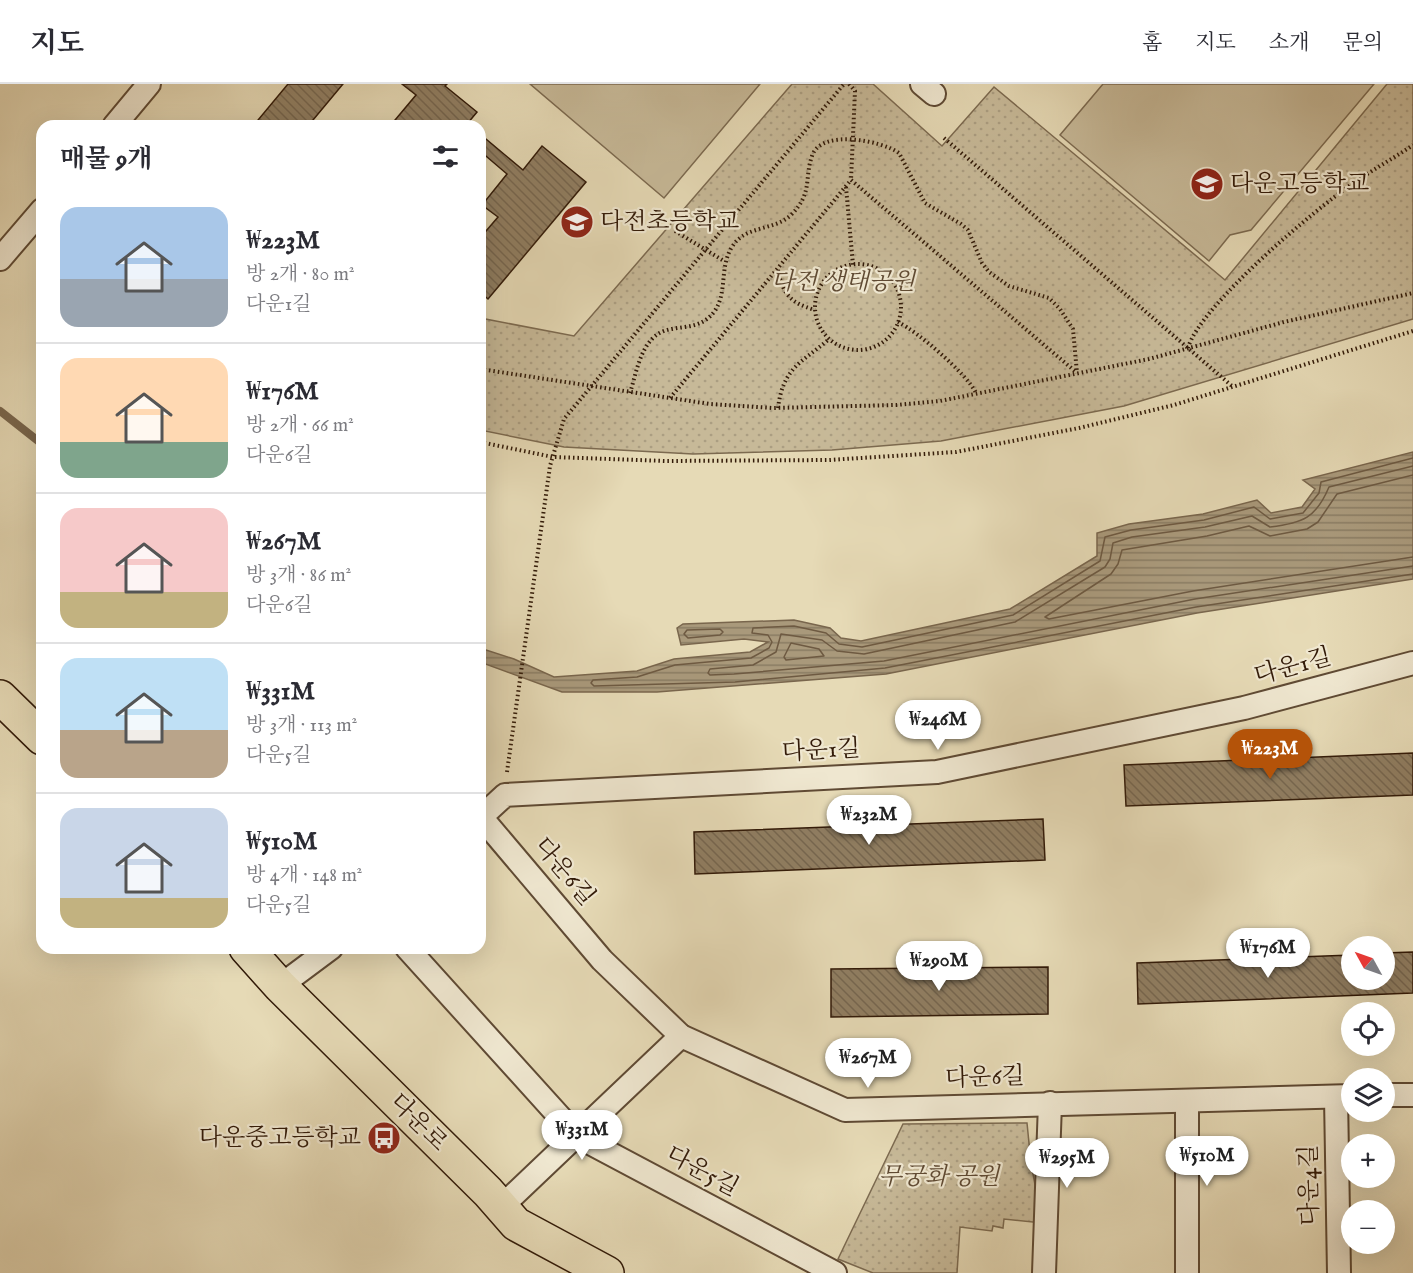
<!DOCTYPE html>
<html lang="ko">
<meta charset="utf-8">
<style>
:root{--surface:#fff;--page:#f2f2f3;--text:#2b2b33;--muted:#7c7c81;--line:#e1e1e2;--accent:#b45309}
body{margin:0;font-family:"IM FELL English","Noto Serif KR",serif;background:var(--page);color:var(--text);height:100vh;display:flex;flex-direction:column;font-size:22px;white-space:nowrap}
*{box-sizing:border-box;margin:0}
p{font-size:20px;color:var(--muted)}
.icon{flex:none;width:33px;height:33px;fill:none;stroke:currentColor;stroke-width:2;stroke-linecap:round;stroke-linejoin:round}
.map{position:relative;flex:1;overflow:hidden}
.side{position:absolute;left:36px;top:36px;width:450px;height:834px;display:flex;flex-direction:column;background:var(--surface);border-radius:18px;box-shadow:0 6px 24px #0002}
.side>*{flex:none}
.needle{width:39px;rotate:310deg}
.controls{position:absolute;left:1341px;top:852px;display:grid;gap:12px}
.controls a{display:grid;place-items:center;width:54px;height:54px;border-radius:50%;background:var(--surface);box-shadow:0 6px 24px #0002;font-size:30px}
.price{position:absolute;translate:-50% -51px;padding:0 14px;border-radius:21px;background:#fff;color:#222;font-size:20px;line-height:39px;filter:drop-shadow(0 2px 3px #0008)}
.price::after{content:'';position:absolute;left:50%;top:36px;width:18px;height:14px;margin-left:-9px;background:inherit;clip-path:polygon(0 0,100% 0,50% 100%)}
.price.active{background:var(--accent);color:#fff}
ul{padding:0;list-style:none}
li{display:flex;align-items:center;gap:18px;height:150px;padding:0 24px}
li+li{border-top:2px solid var(--line)}
li span{display:grid;place-items:center;flex:none;width:168px;height:120px;border-radius:18px;color:#555}
li>.icon{margin-inline-start:auto}
span .icon{width:72px;height:72px;fill:#fffc;stroke-width:1}
li b{font-size:26px}
h2{display:flex;justify-content:space-between;align-items:center;height:72px;padding:0 24px;font-size:26px}
header{display:flex;align-items:center;gap:36px;box-sizing:border-box;height:84px;padding:0 30px;background:var(--surface);border-bottom:2px solid var(--line)}
header strong{font-size:28px}
nav{display:flex;gap:33px;margin-inline-start:auto;font-size:21px}
.map>svg:first-child{display:block}
</style>
<header>
<strong>지도</strong>
<nav><a>홈</a><a>지도</a><a>소개</a><a>문의</a></nav>
</header>
<div class="map">
<svg width="1413" height="1189" viewBox="0 0 1413 1189">
<defs>
<pattern id="grass-dots" width="8" height="8" patternUnits="userSpaceOnUse" patternTransform="scale(1.5)"><rect width="8" height="8" fill="#c7b998"/><path d="M2 2h.1M6 6h.1" fill="none" stroke="#ab9e82" stroke-width="1.8" stroke-linecap="round"/></pattern>
<pattern id="water-rules" width="6" height="5" patternUnits="userSpaceOnUse" patternTransform="scale(1.5)"><rect width="6" height="5" fill="#a9997b"/><path d="M0 2.5h6" fill="none" stroke="#8a7c63"/></pattern>
<pattern id="building-back-hatch" width="6" height="6" patternUnits="userSpaceOnUse" patternTransform="scale(1.5)"><rect width="6" height="6" fill="#907e62"/><path d="M-1 5l2 2M0 0l6 6M5-1l2 2" fill="none" stroke="#76664f"/></pattern>
</defs>
<rect width="100%" height="100%" fill="#e6dab6"/>
<filter id="stains"><feTurbulence type="fractalNoise" baseFrequency=".00333" numOctaves="4"/><feColorMatrix values="0 0 0 0 .2 0 0 0 0 .09 0 0 0 0 .02 0 0 0 .5 -.17"/></filter>
<radialGradient id="worn" r=".72"><stop offset=".6" stop-color="#630" stop-opacity="0"/><stop offset="1" stop-color="#630" stop-opacity=".3"/></radialGradient>
<g fill="url(#grass-dots)" stroke="#7c6a50" stroke-width="1.5">
<path d="M792,0H873L942,62L994,3L1225,196L1387,0H1413V235L1124,322L941,357L832,366L693,370L564,363L480,346V234L574,252Z"/>
<path d="M1027,1039L1031,1079L1042,1139L1004,1135L1003,1144L993,1142L992,1147L960,1143L957,1189H873L838,1175L903,1040Z"/>
</g>
<g fill="#c7b998" stroke="#7c6a50" stroke-width="1.5">
<path d="M530,0H760L664,114Z"/>
<path d="M1103,0H1374L1251,146L1230,151L1209,177L1060,51Z"/>
</g>
<path fill="url(#water-rules)" stroke="#79664d" stroke-width="1.5" d="M1413,368V495L1197,529L886,590L657,608H562L480,578V564L514,575L554,593L637,587L674,575L750,568L768,558L744,555L681,561L677,544L683,540L794,536L830,544L841,554L861,557L1010,525L1097,472V449L1129,440L1203,430L1257,416L1271,429L1302,423L1315,405L1303,396Z"/>
<g fill="none" stroke-linecap="round" stroke-linejoin="round">
<g stroke="#6e5a42" stroke-width="1.5">
<path d="M1413,374L1321,398L1319,409L1303,429L1270,435L1254,423L1204,436L1131,446L1105,453L1100,477L1013,531L862,563L839,560L826,549L794,542L753,544L752,549L768,551L772,558L769,564L751,574L675,581L637,593L593,596L591,599L594,602L735,598L885,584L1196,523L1413,490"/>
<path d="M1413,382L1329,403C1316,434 1303,439 1270,443L1252,432L1205,443L1132,453L1113,459L1110,475L1105,483L1015,538L864,570L837,567L822,556L781,550L776,568L753,581L710,585L708,589L710,591L734,590L884,577L1195,515L1413,482"/>
<path d="M1413,391L1337,410L1318,438L1307,445L1270,452L1249,442L1207,452L1122,466L1118,480L1111,490L1045,533L1049,535L1193,507L1413,473"/>
<path d="M720,545L723,548L720,551L688,554L684,550L687,546Z"/>
<path d="M791,559L819,565L824,572L786,576L784,573Z"/>
</g>
<path stroke="#79664d" stroke-width="8" d="M0,327L42,360"/>
</g>
<g fill="url(#building-back-hatch)" stroke="#321a08" stroke-width="1.5">
<path d="M288,0H343L308,42H253Z"/>
<path d="M402,0H447L445,2L477,28L467,40L470,42H390L416,11Z"/>
<path d="M480,50L523,86L542,62L586,98L488,215L480,208V154L498,133L482,121L507,90L480,67Z"/>
<path d="M1413,669V711L1126,722L1124,681Z"/>
<path d="M1043,735L1045,776L695,790L694,748Z"/>
<path d="M1413,868V909L1138,920L1137,879L1352,871V896H1384V869Z"/>
<path d="M1048,883V930L831,933V885Z"/>
</g>
<g fill="none" stroke-linecap="round" stroke-linejoin="round">
<g stroke="#5f4a34" stroke-width="26">
<g id="minor">
<path d="M922,0L934,10"/>
<path d="M114,42L149,0"/>
<path d="M0,175L42,126"/>
<path d="M481,733L602,876L681,952L845,1026L1352,1012"/>
<path d="M480,734L505,711L937,688L1244,624L1413,579"/>
<path d="M407,864L577,1052L835,1189"/>
<path d="M280,902L331,864"/>
<path d="M1384,1011H1413"/>
<path d="M1336,1013L1339,1189"/>
<path d="M501,1123L681,952"/>
<path d="M1044,1189L1050,1019"/>
<path d="M1187,1189V1017"/>
</g>
</g>
<g stroke="#321a08" stroke-width="36">
<g id="primary">
<path d="M0,613L42,654"/>
<path d="M246,864L280,902L488,1108L516,1140L607,1189"/>
</g>
</g>
<g stroke="#321a08" stroke-width="4" stroke-dasharray="1.5 3" stroke-linecap="butt">
<path d="M849,0L855,7L851,96"/>
<path d="M944,54L1232,302"/>
<path d="M846,103L853,181"/>
<path d="M675,147L724,177"/>
<circle cx="858" cy="223" r="43"/>
<path d="M778,186C783,211 791,219 815,226"/>
<path d="M898,238C918,248 967,290 976,309"/>
<path d="M1188,264C1199,223 1316,124 1355,98C1374,85 1394,74 1413,61"/>
<path d="M480,285L710,320L773,324L896,321L940,317L1149,275L1284,238L1413,209"/>
<path d="M630,309C636,290 639,268 653,254C670,237 696,251 714,228C728,209 719,183 732,163C745,141 774,147 791,131C813,109 804,95 812,72C821,44 882,57 899,69L925,119L961,140L968,146L982,179L989,188L1009,202L1049,214L1060,225L1073,245L1077,289"/>
<path d="M670,314L851,96L1077,289"/>
<path d="M778,324C783,284 801,279 828,256"/>
<path d="M480,358L553,373L666,377L829,376L956,368L1079,344L1174,321L1413,247"/>
<path d="M507,688L550,382L564,335L844,0"/>
</g>
<use href="#minor" stroke="#efe7d0" stroke-width="22"/>
<use href="#primary" stroke="#e6dab6" stroke-width="33"/>
</g>
<defs>
<g id="school-disc" transform="scale(1.725)"><circle r="9.5" fill="#8f2418" stroke="#efe7d0"/><path d="M0-5L7-2L0 1L-7-2ZM-4 1L0 2.5L4 1V4Q0 6-4 4Z" fill="#fff"/></g>
<g id="bus-disc" transform="scale(1.725)"><circle r="9.5" fill="#8f2418" stroke="#efe7d0"/><path d="M-5-6H5V4H4V6H2V4H-2V6H-4V4H-5ZM-3.5-4V0h7V-4ZM-3.5 1.2v1.5H-2V1.2ZM2 1.2v1.5H3.5V1.2Z" fill="#fff"/></g>
</defs>
<g fill-rule="evenodd">
<use href="#school-disc" x="1207" y="100"/>
<use href="#school-disc" x="577" y="138"/>
<use href="#bus-disc" x="384" y="1054"/>
</g>
<g text-anchor="middle" dominant-baseline="central" stroke-width="4.5" stroke-linejoin="round" paint-order="stroke">
<g font-size="24" fill="#321a08" stroke="#efe7d0" text-anchor="start">
<text x="1230" y="100">다운고등학교</text>
<text x="600" y="138">다전초등학교</text>
<text x="361" y="1054" text-anchor="end">다운중고등학교</text>
</g>
<g font-size="24" font-style="italic" fill="#5f4a33" stroke="#efe7d0">
<text x="843" y="198">다전 생태공원</text>
<text x="939" y="1093">무궁화 공원</text>
</g>
<g font-size="24" fill="#321a08" stroke="#efe7d0">
<text transform="translate(1293 583) rotate(-15)">다운1길</text>
<text transform="translate(821 667) rotate(-3)">다운1길</text>
<text transform="translate(564 788) rotate(50)">다운6길</text>
<text transform="translate(985 994) rotate(-2)">다운6길</text>
<text transform="translate(418 1039) rotate(45)">다운로</text>
<text transform="translate(702 1088) rotate(28)">다운5길</text>
<text transform="translate(1310 1101) rotate(-91)">다운4길</text>
</g>
</g>
<rect width="100%" height="100%" filter="url(#stains)"/>
<rect width="100%" height="100%" fill="url(#worn)"/>
</svg>
<div class="controls">
<a><svg class="needle" viewBox="-14 -14 28 28"><path d="M0-13l5 13h-10z" fill="#e53935"/><path d="M0 13l5-13h-10z" fill="#7c7c81"/></svg></a>
<a><svg class="icon" aria-label="locate" viewBox="0 0 24 24"><circle cx="12" cy="12" r="6"/><path d="M12 2v4M12 18v4M2 12h4M18 12h4"/></svg></a>
<a><svg class="icon" aria-label="layers" viewBox="0 0 24 24"><path d="M12 4l9 5-9 5-9-5zM3 14l9 5 9-5"/></svg></a>
<a>+</a>
<a>−</a>
</div>
<b class="price" style="left:938px;top:667px">₩246M</b>
<b class="price active" style="left:1270px;top:696px">₩223M</b>
<b class="price" style="left:869px;top:762px">₩232M</b>
<b class="price" style="left:1268px;top:895px">₩176M</b>
<b class="price" style="left:939px;top:908px">₩290M</b>
<b class="price" style="left:868px;top:1005px">₩267M</b>
<b class="price" style="left:582px;top:1077px">₩331M</b>
<b class="price" style="left:1207px;top:1103px">₩510M</b>
<b class="price" style="left:1067px;top:1105px">₩295M</b>
<section class="side">
<h2>매물 9개<svg class="icon" aria-label="filters" viewBox="0 0 24 24"><path d="M4 7h16M4 17h16"/><circle cx="9" cy="7" r="2"/><circle cx="15" cy="17" r="2"/></svg></h2>
<ul>
<li><span style="background:linear-gradient(#a9c7e8 60%,#9aa5b1 0)"><svg class="icon" aria-label="home" viewBox="0 0 24 24"><path d="M3 11l9-7 9 7M6 9v11h12V9"/></svg></span><div><b>₩223M</b><p>방 2개 · 80 m²</p><p>다운1길</p></div></li>
<li><span style="background:linear-gradient(#ffd9b3 70%,#7fa58c 0)"><svg class="icon" aria-label="home" viewBox="0 0 24 24"><path d="M3 11l9-7 9 7M6 9v11h12V9"/></svg></span><div><b>₩176M</b><p>방 2개 · 66 m²</p><p>다운6길</p></div></li>
<li><span style="background:linear-gradient(#f6c9c9 70%,#c2b280 0)"><svg class="icon" aria-label="home" viewBox="0 0 24 24"><path d="M3 11l9-7 9 7M6 9v11h12V9"/></svg></span><div><b>₩267M</b><p>방 3개 · 86 m²</p><p>다운6길</p></div></li>
<li><span style="background:linear-gradient(#bfe0f5 60%,#b9a48a 0)"><svg class="icon" aria-label="home" viewBox="0 0 24 24"><path d="M3 11l9-7 9 7M6 9v11h12V9"/></svg></span><div><b>₩331M</b><p>방 3개 · 113 m²</p><p>다운5길</p></div></li>
<li><span style="background:linear-gradient(#c9d6e8 75%,#c2b280 0)"><svg class="icon" aria-label="home" viewBox="0 0 24 24"><path d="M3 11l9-7 9 7M6 9v11h12V9"/></svg></span><div><b>₩510M</b><p>방 4개 · 148 m²</p><p>다운5길</p></div></li>
</ul>
</section>
</div>
